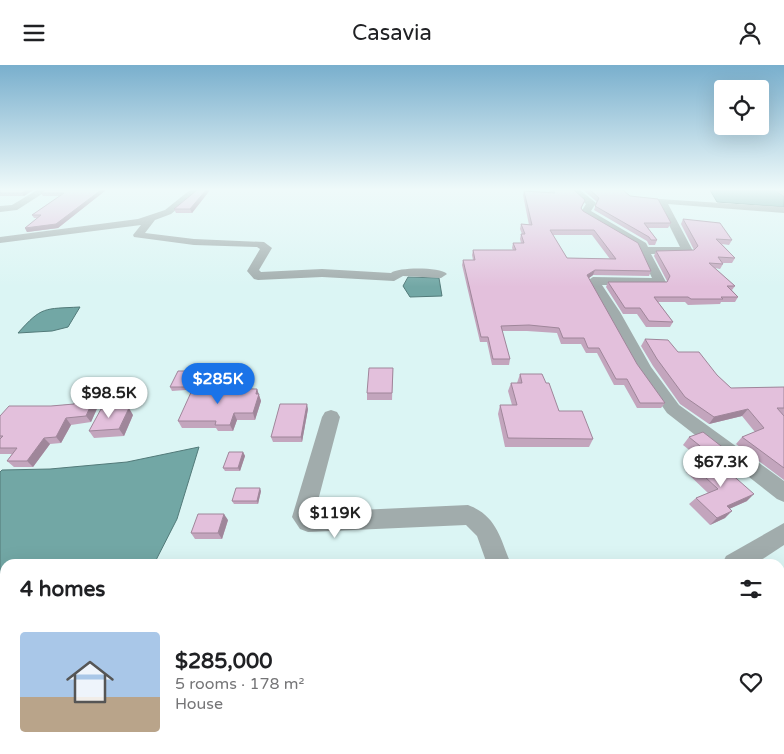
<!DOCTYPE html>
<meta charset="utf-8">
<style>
:root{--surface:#fff;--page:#f2f2f2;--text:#202124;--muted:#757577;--accent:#1a73e8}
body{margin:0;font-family:"Varela Round",sans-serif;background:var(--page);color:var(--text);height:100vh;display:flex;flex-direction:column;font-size:19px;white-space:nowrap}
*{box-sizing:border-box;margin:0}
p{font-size:16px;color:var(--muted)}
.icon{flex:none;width:28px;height:28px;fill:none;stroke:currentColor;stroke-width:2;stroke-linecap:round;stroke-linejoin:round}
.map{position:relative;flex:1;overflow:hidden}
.sheet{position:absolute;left:0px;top:494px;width:785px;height:196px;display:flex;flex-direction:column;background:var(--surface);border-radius:15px 15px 0 0;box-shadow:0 5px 20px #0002}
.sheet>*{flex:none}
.tools{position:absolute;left:714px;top:15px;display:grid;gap:10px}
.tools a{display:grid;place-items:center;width:55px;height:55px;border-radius:5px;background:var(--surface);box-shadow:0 5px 20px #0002;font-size:25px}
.price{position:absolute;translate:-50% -42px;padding:0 11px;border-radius:18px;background:#fff;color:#222;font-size:16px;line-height:32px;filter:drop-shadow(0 1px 2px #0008)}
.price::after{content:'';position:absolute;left:50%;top:30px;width:15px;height:11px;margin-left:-8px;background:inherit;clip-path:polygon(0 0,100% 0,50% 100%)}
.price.on{background:var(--accent);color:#fff}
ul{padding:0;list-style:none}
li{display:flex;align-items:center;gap:15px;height:125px;padding:0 20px}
li span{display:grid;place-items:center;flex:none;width:140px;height:100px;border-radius:5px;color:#555}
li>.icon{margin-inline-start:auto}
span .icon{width:60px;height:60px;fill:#fffc;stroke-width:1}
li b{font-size:21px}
h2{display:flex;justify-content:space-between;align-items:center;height:60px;padding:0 20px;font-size:21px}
header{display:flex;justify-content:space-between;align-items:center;height:65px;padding:0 20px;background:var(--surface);font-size:22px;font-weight:600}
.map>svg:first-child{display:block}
</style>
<header><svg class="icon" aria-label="menu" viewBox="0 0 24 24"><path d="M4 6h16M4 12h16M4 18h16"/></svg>Casavia<svg class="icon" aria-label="person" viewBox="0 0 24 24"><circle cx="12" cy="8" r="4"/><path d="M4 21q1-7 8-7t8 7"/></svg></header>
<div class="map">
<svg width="784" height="689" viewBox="0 0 784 689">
<rect width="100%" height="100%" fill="#dbf5f4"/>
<g fill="#72a7a5" stroke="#527a79">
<path d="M710,125H774L784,131V142L717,137Z"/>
<path d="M408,212L439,213L442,231L410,232L403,221Z"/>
<path d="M80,242L68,262L52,266L18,268C42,241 44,244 80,242Z"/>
<path d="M199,382L177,454L154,499H5V514L0,511V407L2,405L50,404L127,397Z"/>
</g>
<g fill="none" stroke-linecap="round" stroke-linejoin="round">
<g fill="#a1acac" fill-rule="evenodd">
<path d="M37,125H48L17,145L0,147V141L12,140Z"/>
<path d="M190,125H200L171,149L155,155L145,168L194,174L264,177L272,183L259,205L261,207L322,204L391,208C399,202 440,202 447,209L441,213L403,211L394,216L322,212L258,215L254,214L247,206L260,184L257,182L194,180L134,172L133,170L141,160L0,178V172L138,154L165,145Z"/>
<path d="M570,125H580L596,138L591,146L646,178L648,182H680L657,136L659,134L784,142V148L668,139L693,186L691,188L651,189L666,217L664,220H602L620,247L651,302L679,340L784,416V437L777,434L667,348L636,304L606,247L587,216L593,212L652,213L637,182L583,149L581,147L586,139Z"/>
<path d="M774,125H784V131Z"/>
<path d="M331,345L337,347L340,352L315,447L468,440C497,451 500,473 511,499H487L477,471L466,460L308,467L300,464L292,452L322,352L325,347Z"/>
<path d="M784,458V480L755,499H722L726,491Z"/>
<path d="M542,685H574L575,689H543Z"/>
</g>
</g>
<g fill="#c3a5bd" fill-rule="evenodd">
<path d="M0,125H33L24,131H0Z"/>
<path d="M45,125H106L58,163L27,167L25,163L38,153H34L32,150L60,131H43L41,128Z"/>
<path d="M197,125H210L192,148H176L174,144Z"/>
<path d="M549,125H574L585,135L581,144L583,146L651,206L649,211L593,210L589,213L637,299L665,338L661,343H637L624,320H614L597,288H586L581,279H561L557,268L527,266H502L510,294L509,300H492L487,277H480L462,200L463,195H473L472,190L473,185H513L512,183L513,178H521L520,174L521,169H522L520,164L521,159L529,160L523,130L524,126L550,127ZM553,170H592L610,194L567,193Z"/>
<path d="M583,125H623L630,131L671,158L668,163H648L657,175L655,180H649L647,176L594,145L597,137Z"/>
<path d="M683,154L732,175L729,180L722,179L735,193L732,198H722L723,199L720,204L715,203L735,221L732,225L738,232L735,237H721L720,239L688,240L685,237H658L673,257L670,262H646L637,249H623L606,222L608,217H667V216L654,191L656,186L694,185L681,159Z"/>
<path d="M645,274L678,287L717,310L731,323L784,322V350H783L784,351V415L736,379L742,372L755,367L742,351L709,359L680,339L653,301L641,281Z"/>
<path d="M393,303L392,335H367V328Z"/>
<path d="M520,309L546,318L559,346L593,374L589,382H505L498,349L500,340H512L508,326L511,318H517Z"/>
<path d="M194,310L186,325L172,326L170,322Z"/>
<path d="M99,322L104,328L91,357L71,360L61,378L50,379L33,402H14L7,396L12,389H0V351L51,341L74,339Z"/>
<path d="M257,324L261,336L255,355H237L233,366H218L216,363H182L178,356Z"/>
<path d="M308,344L302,377H273L271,372Z"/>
<path d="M133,350L124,371L94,373L89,366Z"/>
<path d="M689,372L724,395L718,397L747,436L729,444L725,453L710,460L689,439L696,433L708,428L686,407L692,400L703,396L683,380Z"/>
<path d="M243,387L245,391L240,406H225L223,403Z"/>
<path d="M261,426L258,439H234L232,436Z"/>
<path d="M228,455L222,474H195L191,468Z"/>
</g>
<g fill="#9f869a">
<path d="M26,125H33L24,131L22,128Z"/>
<path d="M101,125H106L58,163L27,167L25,163Z"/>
<path d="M206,125H210L192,148L190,144Z"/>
<path d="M595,205L593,210L585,216L587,210Z"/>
<path d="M192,306L194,310L186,325L184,322Z"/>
<path d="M99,322L104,328L91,357L86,351Z"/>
<path d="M257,324L261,336L255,355L253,348Z"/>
<path d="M307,339L308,344L302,377L301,372Z"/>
<path d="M129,343L133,350L124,371L119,364Z"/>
<path d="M748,344L742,351L709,359L714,352Z"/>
<path d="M234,348L237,355L233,366L230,360Z"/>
<path d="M66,353L71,360L61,378L56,372Z"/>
<path d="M44,373L50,379L33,402L27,396Z"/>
<path d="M243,387L245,391L240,406L238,403Z"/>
<path d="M730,388L724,395L709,401L716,394Z"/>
<path d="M260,423L261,426L258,439L257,436Z"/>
<path d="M754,429L747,436L720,448L727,441Z"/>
<path d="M732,446L725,453L710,460L717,453Z"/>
<path d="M224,449L228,455L222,474L218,468Z"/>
</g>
<g fill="#e3c0dc" stroke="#9f869a" fill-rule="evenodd">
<path d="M0,125H26L22,128H0Z"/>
<path d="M45,125H101L56,159L25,163L41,150H32L64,128H41Z"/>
<path d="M197,125H206L190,144H174Z"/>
<path d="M553,125H574L585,135L581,143L583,146L638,178L651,206L595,205L587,210L637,299L665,338H640L627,314H616L599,283H588L584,273H563L559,263L529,260L501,261L510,294H493L488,272H481L463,195H475L473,185H516L513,178H524L521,169H525L521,159L532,160L524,126L555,128ZM550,165H594L616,194L567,193Z"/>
<path d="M590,125H623L630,131L658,134L671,158H644L657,175H651L649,172L595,141L599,133Z"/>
<path d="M683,154L720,158L732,175L716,174L735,193L718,192L723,199L709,198L735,221H727L738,232H721L723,234H691L688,232H654L673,257L649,256L640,243H625L608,217H667L670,211L656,186L694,185L698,181Z"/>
<path d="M645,274L668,275L678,287H699L717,310L731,323L784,322V343H777L784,351V403L742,372L764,363L748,344L714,352L685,332L657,294Z"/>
<path d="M369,303H393L392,328H367Z"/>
<path d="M178,306H192L184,322H170Z"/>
<path d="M520,309H542L546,318H549L559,346H582L593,374L508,373L500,340H517L511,318H522Z"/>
<path d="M99,322L86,351L66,353L56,372L44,373L27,396H7L17,383H0V374L3,371H0V351L9,341H51L74,339L82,323Z"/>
<path d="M193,323L257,324L256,329H259L253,348H234L230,360H215L216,356H178Z"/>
<path d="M280,339H307L301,372H271Z"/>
<path d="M129,343L119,364L89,366L101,344Z"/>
<path d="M703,367L730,388L716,394L689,372Z"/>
<path d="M229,387H243L238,403H223Z"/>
<path d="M712,392L754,429L727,441L732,446L717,453L696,433L718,424L692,400Z"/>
<path d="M236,423H260L257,436H232Z"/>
<path d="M198,449H224L218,468H191Z"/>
</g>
<linearGradient id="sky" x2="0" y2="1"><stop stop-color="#79afcd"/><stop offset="0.56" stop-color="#effafa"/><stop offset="1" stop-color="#effafa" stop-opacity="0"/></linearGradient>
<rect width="784" height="222" fill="url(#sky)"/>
</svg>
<div class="tools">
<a><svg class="icon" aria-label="locate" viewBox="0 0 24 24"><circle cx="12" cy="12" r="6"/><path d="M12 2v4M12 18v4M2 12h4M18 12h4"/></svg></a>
</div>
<b class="price on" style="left:218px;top:340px">$285K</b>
<b class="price" style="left:109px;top:354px">$98.5K</b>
<b class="price" style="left:721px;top:423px">$67.3K</b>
<b class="price" style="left:335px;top:474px">$119K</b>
<section class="sheet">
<h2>4 homes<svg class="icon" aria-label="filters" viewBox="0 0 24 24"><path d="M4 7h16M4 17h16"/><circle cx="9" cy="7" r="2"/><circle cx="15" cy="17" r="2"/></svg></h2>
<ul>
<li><span style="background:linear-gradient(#a9c7e8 65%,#b9a48a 0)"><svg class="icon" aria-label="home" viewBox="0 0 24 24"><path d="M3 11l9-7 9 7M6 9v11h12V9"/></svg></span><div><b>$285,000</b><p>5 rooms · 178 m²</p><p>House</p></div><svg class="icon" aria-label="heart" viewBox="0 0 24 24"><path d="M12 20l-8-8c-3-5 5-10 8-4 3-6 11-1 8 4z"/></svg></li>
</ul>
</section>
</div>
